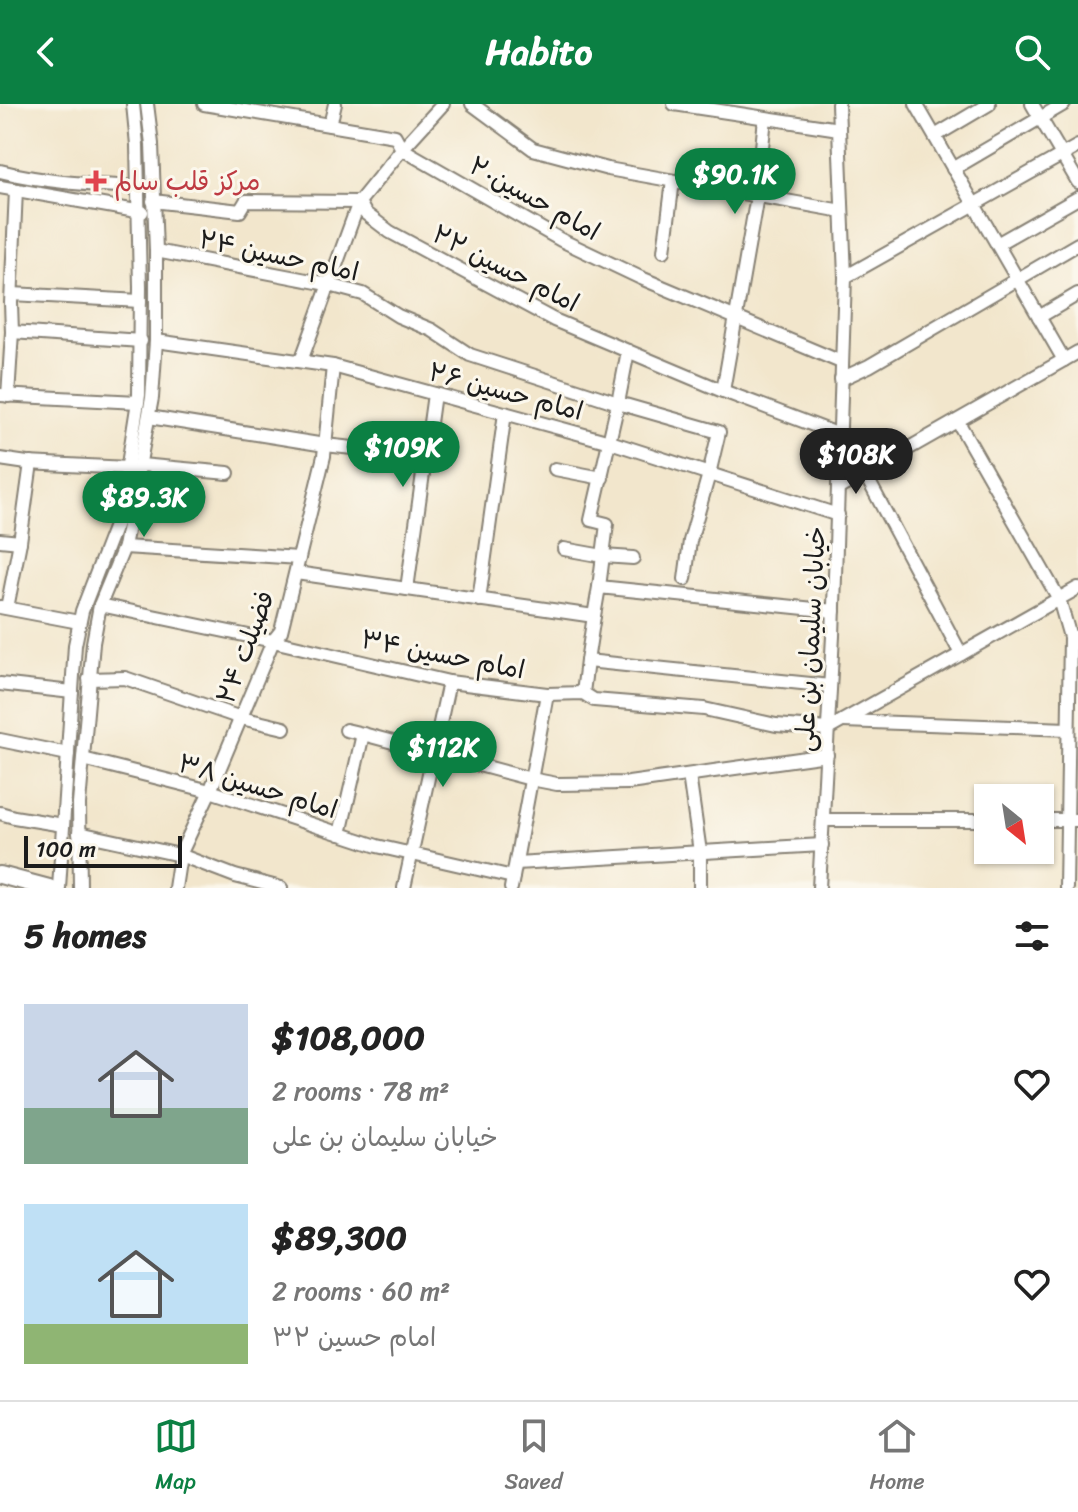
<!DOCTYPE html>
<meta charset="utf-8">
<style>
:root{--surface:#fff;--page:#f2f2f2;--text:#222;--muted:#767676;--line:#e0e0e0;--accent:#0b8043}
body{margin:0;font-family:Sriracha,"Playpen Sans Arabic",sans-serif;background:var(--page);color:var(--text);height:100vh;display:flex;flex-direction:column;font-size:30px;white-space:nowrap}
*{box-sizing:border-box;margin:0}
p{font-size:26px;color:var(--muted)}
.icon{flex:none;width:44px;height:44px;fill:none;stroke:currentColor;stroke-width:2;stroke-linecap:round;stroke-linejoin:round}
.map{position:relative;height:784px;overflow:hidden}
.panel{display:flex;flex-direction:column;background:var(--surface);flex:1}
.panel>*{flex:none}
.needle{width:52px;rotate:150deg}
.fabs{position:absolute;left:974px;top:680px;display:grid;gap:16px}
.fabs a{display:grid;place-items:center;width:80px;height:80px;border-radius:0px;background:var(--surface);box-shadow:0 2px 6px #0004;font-size:40px}
.scale{position:absolute;left:24px;bottom:20px;width:158px;box-sizing:border-box;padding-left:8px;border:4px solid #1c1c1c;border-top:0;font-size:22px;line-height:28px;white-space:nowrap;color:#1c1c1c;-webkit-text-stroke:6px #fbf7ec;paint-order:stroke}
.price{position:absolute;translate:-50% -68px;padding:0 18px;border-radius:28px;background:var(--accent);color:#fff;font-size:26px;line-height:52px;filter:drop-shadow(0 2px 4px #0008)}
.price::after{content:'';position:absolute;left:50%;top:48px;width:24px;height:18px;margin-left:-12px;background:inherit;clip-path:polygon(0 0,100% 0,50% 100%)}
.price.current{background:#222;color:#fff}
ul{padding:0;list-style:none}
li{display:flex;align-items:center;gap:24px;height:200px;padding:0 24px}
li span{display:grid;place-items:center;flex:none;width:224px;height:160px;border-radius:0px;color:#555}
li>.icon{margin-inline-start:auto}
span .icon{width:96px;height:96px;fill:#fffc;stroke-width:1}
li b{font-size:34px}
h2{display:flex;justify-content:space-between;align-items:center;height:96px;padding:0 24px;font-size:34px}
header{display:flex;justify-content:space-between;align-items:center;height:104px;padding:0 24px;background:var(--accent);color:#fff;font-size:36px;font-weight:700}
.tabs{display:flex;justify-content:space-around;align-items:center;height:112px;border-top:2px solid var(--line);background:var(--surface);font-size:22px;color:var(--muted)}
.tabs a{display:grid;justify-items:center;gap:4px}
.tabs .current{color:var(--accent)}
.map>svg:first-child{display:block}
</style>
<header><svg class="icon" aria-label="back" viewBox="0 0 24 24"><path d="M15 5l-7 7 7 7"/></svg>Habito<svg class="icon" aria-label="search" viewBox="0 0 24 24"><circle cx="10" cy="10" r="6"/><path d="M15 15l6 6"/></svg></header>
<div class="map">
<svg width="1078" height="784" viewBox="0 0 1078 784">
<rect width="100%" height="100%" fill="#fbf7ec"/>
<filter id="ink" filterUnits="userSpaceOnUse"><feTurbulence type="fractalNoise" baseFrequency=".0125" numOctaves="2"/><feDisplacementMap in="SourceGraphic" scale="16" xChannelSelector="R" yChannelSelector="G"/><feConvolveMatrix kernelMatrix="1 2 1 2 8 2 1 2 1" color-interpolation-filters="sRGB"/></filter>
<filter id="wash" filterUnits="userSpaceOnUse"><feTurbulence type="fractalNoise" baseFrequency=".006" numOctaves="4" result="noise"/><feDisplacementMap in="SourceGraphic" scale="32" xChannelSelector="R" yChannelSelector="G"/><feGaussianBlur stdDeviation="1.8" result="paint"/><feColorMatrix in="noise" values="0 0 0 0 0 0 0 0 0 0 0 0 0 0 0 0 0 1.4 0 .05"/><feComposite in="paint" operator="in"/></filter>
<g filter="url(#wash)">
<rect width="100%" height="100%" fill="#f2e6cc"/>
</g>
<g filter="url(#ink)">
<g fill="none" stroke-linecap="round" stroke-linejoin="round">
<g stroke="#878174" stroke-width="16">
<g id="minor">
<path d="M204,0L395,32L402,45L561,136L641,174L841,258"/>
<path d="M472,0L533,45L608,65L842,107"/>
<path d="M674,0L839,25"/>
<path d="M916,0L1064,256"/>
<path d="M1032,0L1078,78"/>
<path d="M330,21L335,0"/>
<path d="M935,32L989,0"/>
<path d="M953,65L1064,0"/>
<path d="M0,67C47,79 94,81 142,83"/>
<path d="M0,83L142,108"/>
<path d="M16,86L11,199L12,228L141,237"/>
<path d="M153,97L240,107L246,97L359,98L365,109L390,128L554,216L723,287L840,331"/>
<path d="M997,140L1078,94"/>
<path d="M156,147L322,179L363,190L398,212L432,226L470,251L618,299L591,416L607,420L599,483"/>
<path d="M664,147L673,77"/>
<path d="M845,173L1078,42"/>
<path d="M12,190L140,197"/>
<path d="M1039,213L1078,190"/>
<path d="M156,237L333,262L610,338L838,411"/>
<path d="M628,247L618,299L719,328L709,370L690,437L685,475"/>
<path d="M301,257L359,98L402,45L443,0"/>
<path d="M841,275L869,262L1078,140"/>
<path d="M723,287L757,92L765,14"/>
<path d="M0,291L138,298"/>
<path d="M8,292L12,228"/>
<path d="M149,313L325,341L371,346"/>
<path d="M958,318L1059,495L1070,533H1078"/>
<path d="M0,355L27,359L128,364"/>
<path d="M141,361L228,369"/>
<path d="M555,365L602,374"/>
<path d="M865,370L961,550"/>
<path d="M839,384L1078,248"/>
<path d="M0,436L20,438"/>
<path d="M124,443L299,454"/>
<path d="M564,445L603,452L633,454"/>
<path d="M296,469L594,512L599,483L834,507"/>
<path d="M407,485L434,290"/>
<path d="M479,496L505,309"/>
<path d="M100,501L273,537L449,578L547,590L583,589L594,596L704,605L776,621L828,625L1078,484"/>
<path d="M0,503L79,518"/>
<path d="M7,504L20,438L31,359"/>
<path d="M594,512L587,557L830,582"/>
<path d="M89,575L125,574L241,614L284,624"/>
<path d="M0,580L72,588"/>
<path d="M583,589L587,557"/>
<path d="M843,617L1068,625"/>
<path d="M346,626L363,630"/>
<path d="M0,636L68,650"/>
<path d="M83,655L210,687L377,742L513,773"/>
<path d="M689,671L700,748V784"/>
<path d="M0,709L14,713L63,721"/>
<path d="M824,716H988"/>
<path d="M1040,716H1078"/>
<path d="M79,729L180,751L235,772L281,784"/>
<path d="M340,730L363,630L531,675L557,680L629,679L827,651"/>
<path d="M516,759L822,741"/>
<path d="M59,784L75,541L82,507L116,419L126,373L139,291L140,183L137,41L133,0"/>
<path d="M80,784L79,700L93,539L100,501L124,443L152,294L156,237V147L152,40L147,0"/>
<path d="M175,784L180,751L210,687L273,537L281,527L324,352L333,262"/>
<path d="M404,784L449,578"/>
<path d="M511,784L547,590"/>
<path d="M819,784L833,532L845,173L838,0"/>
<path d="M1066,784L1070,533"/>
</g>
</g>
<g stroke="#878174" stroke-width="20">
<path id="major" d="M0,771L49,784"/>
</g>
<use href="#minor" stroke="#fff" stroke-width="12"/>
<use href="#major" stroke="#fff" stroke-width="16"/>
</g>
</g>
<path fill="#e0444e" stroke="#fbf7ec" stroke-width="3" d="M92 65h8v8h8v8h-8v8h-8v-8h-8v-8h8z"/>
<g text-anchor="middle" dominant-baseline="central" stroke-width="6" stroke-linejoin="round" paint-order="stroke">
<g font-size="26" fill="#be3a42" stroke="#fbf7ec" text-anchor="start">
<text x="114" y="77">مرکز قلب سالم</text>
</g>
<g font-size="26" fill="#1c1c1c" stroke="#fbf7ec">
<text transform="translate(535 94) rotate(29)">امام حسین۲۰</text>
<text transform="translate(279 151) rotate(12)">امام حسین ۲۴</text>
<text transform="translate(506 164) rotate(27)">امام حسین ۲۲</text>
<text transform="translate(506 287) rotate(15)">امام حسین ۲۶</text>
<text transform="translate(810 535) rotate(-87)">خیابان سلیمان بن علی</text>
<text transform="translate(245 543) rotate(-69)">فضیلت ۲۴</text>
<text transform="translate(443 550) rotate(11)">امام حسین ۳۴</text>
<text transform="translate(258 682) rotate(17)">امام حسین ۳۸</text>
</g>
</g>
</svg>
<div class="fabs">
<a><svg class="needle" viewBox="-14 -14 28 28"><path d="M0-13l5 13h-10z" fill="#e53935"/><path d="M0 13l5-13h-10z" fill="#767676"/></svg></a>
</div>
<div class="scale">100 m</div>
<b class="price" style="left:735px;top:112px">$90.1K</b>
<b class="price" style="left:403px;top:385px">$109K</b>
<b class="price current" style="left:856px;top:392px">$108K</b>
<b class="price" style="left:144px;top:435px">$89.3K</b>
<b class="price" style="left:443px;top:685px">$112K</b>
</div>
<section class="panel">
<h2>5 homes<svg class="icon" aria-label="filters" viewBox="0 0 24 24"><path d="M4 7h16M4 17h16"/><circle cx="9" cy="7" r="2"/><circle cx="15" cy="17" r="2"/></svg></h2>
<ul>
<li><span style="background:linear-gradient(#c9d6e8 65%,#7fa58c 0)"><svg class="icon" aria-label="home" viewBox="0 0 24 24"><path d="M3 11l9-7 9 7M6 9v11h12V9"/></svg></span><div><b>$108,000</b><p>2 rooms · 78 m²</p><p>خیابان سلیمان بن علی</p></div><svg class="icon" aria-label="heart" viewBox="0 0 24 24"><path d="M12 20l-8-8c-3-5 5-10 8-4 3-6 11-1 8 4z"/></svg></li>
<li><span style="background:linear-gradient(#bfe0f5 75%,#8fb573 0)"><svg class="icon" aria-label="home" viewBox="0 0 24 24"><path d="M3 11l9-7 9 7M6 9v11h12V9"/></svg></span><div><b>$89,300</b><p>2 rooms · 60 m²</p><p>امام حسین ۳۲</p></div><svg class="icon" aria-label="heart" viewBox="0 0 24 24"><path d="M12 20l-8-8c-3-5 5-10 8-4 3-6 11-1 8 4z"/></svg></li>
</ul>
</section>
<nav class="tabs">
<a class="current"><svg class="icon" aria-label="map" viewBox="0 0 24 24"><path d="M3 6l6-2 6 2 6-2v14l-6 2-6-2-6 2zM9 4v14M15 6v14"/></svg>Map</a>
<a><svg class="icon" aria-label="saved" viewBox="0 0 24 24"><path d="M7 4h10v16l-5-4-5 4z"/></svg>Saved</a>
<a><svg class="icon" aria-label="home" viewBox="0 0 24 24"><path d="M3 11l9-7 9 7M6 9v11h12V9"/></svg>Home</a>
</nav>
